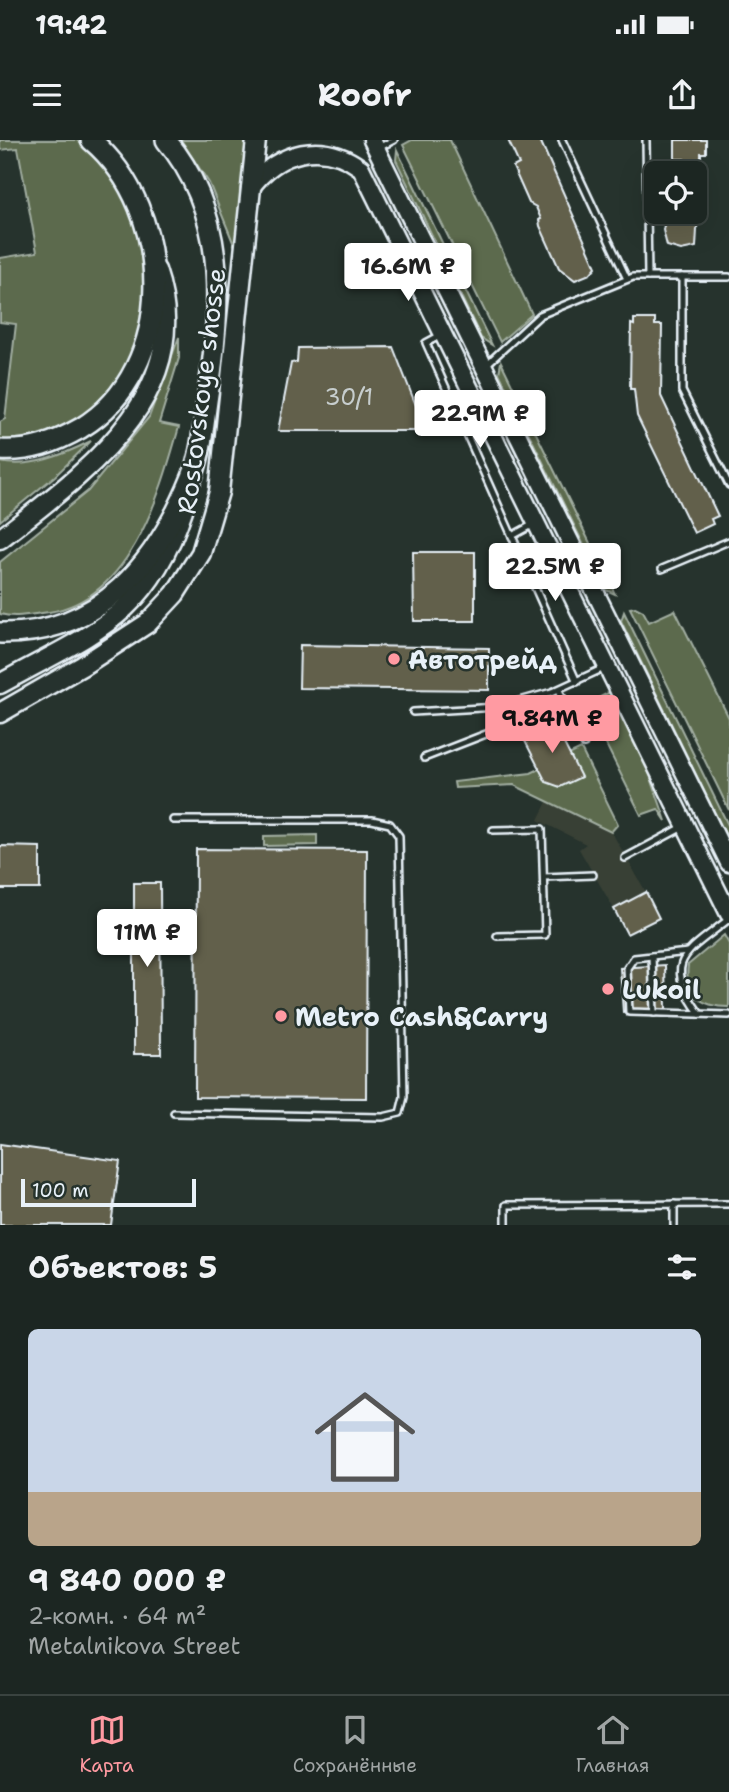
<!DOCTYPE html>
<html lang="ru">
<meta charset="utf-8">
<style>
:root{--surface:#1c2622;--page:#29322f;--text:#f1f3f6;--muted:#a0a5a5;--line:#3a4340;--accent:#ff9aa2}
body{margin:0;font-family:"Shantell Sans",sans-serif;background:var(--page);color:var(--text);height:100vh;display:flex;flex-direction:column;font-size:26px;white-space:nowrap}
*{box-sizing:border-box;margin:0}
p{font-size:23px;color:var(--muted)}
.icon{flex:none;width:38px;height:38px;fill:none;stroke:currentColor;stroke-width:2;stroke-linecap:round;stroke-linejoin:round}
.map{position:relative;height:1085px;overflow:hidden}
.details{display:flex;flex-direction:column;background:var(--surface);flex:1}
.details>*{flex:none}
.controls{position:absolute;left:644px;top:21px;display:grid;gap:14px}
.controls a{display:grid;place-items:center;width:63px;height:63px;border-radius:10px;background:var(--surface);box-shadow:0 7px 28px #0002,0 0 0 2px var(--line);font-size:35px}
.scale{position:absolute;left:21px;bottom:18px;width:175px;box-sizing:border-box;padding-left:7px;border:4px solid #e8f1f8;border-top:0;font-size:19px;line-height:24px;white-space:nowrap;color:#e8f1f8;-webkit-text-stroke:5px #26332d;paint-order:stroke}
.price{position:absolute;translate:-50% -60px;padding:0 16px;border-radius:7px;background:#fff;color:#222;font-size:23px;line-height:46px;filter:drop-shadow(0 2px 4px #0008)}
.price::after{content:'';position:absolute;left:50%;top:42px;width:21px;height:16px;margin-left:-10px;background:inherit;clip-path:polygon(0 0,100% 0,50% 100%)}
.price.active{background:var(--accent);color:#111}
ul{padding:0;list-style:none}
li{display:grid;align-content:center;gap:14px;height:371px;padding:0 28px}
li+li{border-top:2px solid var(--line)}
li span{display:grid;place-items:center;height:217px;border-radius:10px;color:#555}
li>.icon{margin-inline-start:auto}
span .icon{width:126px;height:126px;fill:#fffc;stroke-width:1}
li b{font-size:30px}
h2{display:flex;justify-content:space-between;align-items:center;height:84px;padding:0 28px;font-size:30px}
.status{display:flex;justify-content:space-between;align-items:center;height:49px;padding:0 35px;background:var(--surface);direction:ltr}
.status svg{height:19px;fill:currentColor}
header{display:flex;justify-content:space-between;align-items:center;height:91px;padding:0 28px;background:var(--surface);font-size:32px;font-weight:700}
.tabs{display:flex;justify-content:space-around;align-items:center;height:98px;border-top:2px solid var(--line);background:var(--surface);font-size:19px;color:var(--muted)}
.tabs a{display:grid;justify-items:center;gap:4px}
.tabs .active{color:var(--accent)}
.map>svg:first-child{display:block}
</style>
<div class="status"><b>19:42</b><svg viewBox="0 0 49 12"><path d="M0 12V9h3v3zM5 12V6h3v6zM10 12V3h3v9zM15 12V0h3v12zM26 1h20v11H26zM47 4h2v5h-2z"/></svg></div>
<header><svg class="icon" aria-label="menu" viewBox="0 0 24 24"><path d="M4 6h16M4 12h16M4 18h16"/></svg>Roofr<svg class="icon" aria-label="share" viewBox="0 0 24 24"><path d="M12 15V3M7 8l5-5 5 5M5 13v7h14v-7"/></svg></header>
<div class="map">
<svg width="729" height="1085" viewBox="0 0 729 1085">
<rect width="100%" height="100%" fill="#26332d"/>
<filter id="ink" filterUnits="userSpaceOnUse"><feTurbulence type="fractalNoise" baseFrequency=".0143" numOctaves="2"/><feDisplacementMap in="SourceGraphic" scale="14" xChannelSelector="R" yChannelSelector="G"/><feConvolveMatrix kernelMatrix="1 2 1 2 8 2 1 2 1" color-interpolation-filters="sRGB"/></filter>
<g filter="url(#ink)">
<path fill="#384036" d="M548,660L611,691L646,752L614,769L579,709L586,704L538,680Z"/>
<g fill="#5c6b4d" stroke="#a2aea2" stroke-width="2">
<path d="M0,0H77L109,32L135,75L151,154L127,240L59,297L0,304V282L5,279L16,184L0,182V118L37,112L18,8L0,10Z"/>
<path d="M181,0H249L235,107L209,43Z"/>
<path d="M412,0H450L532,174L500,202L403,5Z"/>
<path d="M397,10L492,205L481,198L396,20Z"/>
<path d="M179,197V218L159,283L179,287C159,358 129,464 42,473C27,475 14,478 0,474V422L88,351L149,277Z"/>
<path d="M501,222L615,454L606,450L499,233Z"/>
<path d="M91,301L55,336L0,381V322C30,329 65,314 91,301Z"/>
<path d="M635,467L643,471L649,482L675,470L729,578V670L630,468Z"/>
<path d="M624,472L729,687V702L621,481Z"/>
<path d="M612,551L643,615L666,681L658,669L641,675L586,564Z"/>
<path d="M581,609L618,684L611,692L514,645L455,648L454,642L531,633Z"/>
<path d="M317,695V705L264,706V696Z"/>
<path d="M724,795L729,804V867C702,867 684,855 688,825Z"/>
</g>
<g fill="#62604c" stroke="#e8f1f8" stroke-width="2">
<path d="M540,0L596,127L590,134L575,140L559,128L540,86L539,80L541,79L536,67L529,63L513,27L519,24L508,0Z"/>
<path d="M675,0H706V13H701V19H694V23H684V19H675Z"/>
<path d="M695,42L699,55L696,107L681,110L667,106L663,90L667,72H695Z"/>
<path d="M634,179H655V185H662L661,256L718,376L711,379L713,384L694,393L637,276L634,249H630L631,184L634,185Z"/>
<path d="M393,207L426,291H278L291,223L297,222L298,208Z"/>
<path d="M413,412H475V481H414Z"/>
<path d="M300,505L489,508V550L299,548Z"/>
<path d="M551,578L581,637L560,647L546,642L524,599L535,594L532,588Z"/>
<path d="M0,706L40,707V749H0Z"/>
<path d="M196,709L367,710L366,958L195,957Z"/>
<path d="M134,743H160L161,914H134Z"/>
<path d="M646,752L659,778L627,794L614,769Z"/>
<path d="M665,825L666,869L623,872L620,828Z"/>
<path d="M0,1004L120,1021L111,1085H0Z"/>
</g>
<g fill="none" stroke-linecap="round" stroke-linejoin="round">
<g stroke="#e8f1f8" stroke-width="10">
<g id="lane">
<path d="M562,0L627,139"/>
<path d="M646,0L648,137"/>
<path d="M380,7L394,0"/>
<path d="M682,137V251L729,345"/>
<path d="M441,195L426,203L577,542"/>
<path d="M485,226L540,175L633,137H729"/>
<path d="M512,396L534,384"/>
<path d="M662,429L729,401"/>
<path d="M559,550L584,604"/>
<path d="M413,572L498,567L552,552L604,528"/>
<path d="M424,618L566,563"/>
<path d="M173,680H372L390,684L399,696L404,957L400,973L383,977L174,973"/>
<path d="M493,690L542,689L545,795L497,796"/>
<path d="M625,718L683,687"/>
<path d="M544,737L593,735"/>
<path d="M688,812L634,818L627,828L629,872L729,875"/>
<path d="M652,816L654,873"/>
<path d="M700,874C660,821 687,812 729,779"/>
<path d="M674,1064V1085"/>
<path d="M506,1085V1065L729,1064"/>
</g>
</g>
<g stroke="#e8f1f8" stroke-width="21">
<g id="secondary">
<path d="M372,0L729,723"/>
<path d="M250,49C278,10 323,0 361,28L729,774"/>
</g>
</g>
<g stroke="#e8f1f8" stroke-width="23">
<g id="primary">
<path d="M0,399C83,334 199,254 156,130"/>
<path d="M0,544C91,493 147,479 183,370"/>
<path d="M0,573L82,526L148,483L175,454L201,413L219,352L256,0"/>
</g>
</g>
<g stroke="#e8f1f8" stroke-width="24">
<g id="highway">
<path d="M0,310C30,312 55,303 81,288C178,229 175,71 91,0"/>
<path d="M0,493C100,495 157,423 192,337C203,310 204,276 209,248C222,161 226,71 166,0"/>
</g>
</g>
<use href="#lane" stroke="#26332d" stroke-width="5"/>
<use href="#secondary" stroke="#26332d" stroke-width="16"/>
<use href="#primary" stroke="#26332d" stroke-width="18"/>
<use href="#highway" stroke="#26332d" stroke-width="19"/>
</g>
</g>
<g fill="#ff9aa2" stroke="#26332d" stroke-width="2.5">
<circle cx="394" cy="519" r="7"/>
<circle cx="608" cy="849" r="7"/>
<circle cx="281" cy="876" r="7"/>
</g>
<g text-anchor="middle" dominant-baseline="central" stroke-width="5" stroke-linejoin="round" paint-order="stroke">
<g font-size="23" fill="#c6cdcd">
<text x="349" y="257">30/1</text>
</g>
<g font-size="26" fill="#e8f1f8" stroke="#26332d">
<text transform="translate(201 251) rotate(-83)">Rostovskoye shosse</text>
</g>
<g font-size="26" font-weight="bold" fill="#e8f1f8" stroke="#26332d" text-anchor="start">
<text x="408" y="519">Автотрейд</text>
<text x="622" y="849">Lukoil</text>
<text x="295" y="876">Metro Cash&amp;Carry</text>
</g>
</g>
</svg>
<div class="controls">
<a><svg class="icon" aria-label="locate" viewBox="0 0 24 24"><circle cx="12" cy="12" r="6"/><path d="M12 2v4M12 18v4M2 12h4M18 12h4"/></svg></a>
</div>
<div class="scale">100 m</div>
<b class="price" style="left:408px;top:163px">16.6M ₽</b>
<b class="price" style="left:480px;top:310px">22.9M ₽</b>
<b class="price" style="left:555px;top:463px">22.5M ₽</b>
<b class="price active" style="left:552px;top:615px">9.84M ₽</b>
<b class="price" style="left:147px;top:829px">11M ₽</b>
</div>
<section class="details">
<h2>Объектов: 5<svg class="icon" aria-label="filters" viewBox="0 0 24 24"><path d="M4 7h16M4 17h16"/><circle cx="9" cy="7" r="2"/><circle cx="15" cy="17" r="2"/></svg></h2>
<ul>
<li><span style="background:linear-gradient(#c9d6e8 75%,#b9a48a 0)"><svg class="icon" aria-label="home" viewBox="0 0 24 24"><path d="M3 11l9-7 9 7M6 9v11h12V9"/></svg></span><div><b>9 840 000 ₽</b><p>2-комн. · 64 m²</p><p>Metalnikova Street</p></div></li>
</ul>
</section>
<nav class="tabs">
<a class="active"><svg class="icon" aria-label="map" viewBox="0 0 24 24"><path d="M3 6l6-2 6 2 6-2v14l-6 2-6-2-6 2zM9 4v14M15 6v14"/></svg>Карта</a>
<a><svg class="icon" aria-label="saved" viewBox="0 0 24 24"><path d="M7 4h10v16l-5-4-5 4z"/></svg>Сохранённые</a>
<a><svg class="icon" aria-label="home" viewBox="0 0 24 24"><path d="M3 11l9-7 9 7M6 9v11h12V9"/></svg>Главная</a>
</nav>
